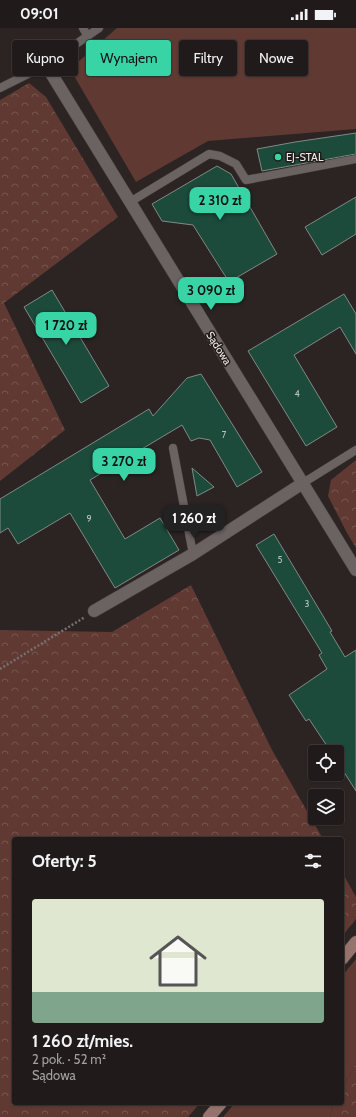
<!DOCTYPE html>
<html lang="pl">
<meta charset="utf-8">
<style>
:root{--surface:#201b1a;--page:#2d2827;--text:#f1f3f6;--muted:#a2a1a2;--line:#3d3939;--accent:#38d4a6}
body{margin:0;font-family:Cabin,sans-serif;background:var(--page);color:var(--text);height:100vh;display:flex;flex-direction:column;font-size:15px;white-space:nowrap}
*{box-sizing:border-box;margin:0}
p{font-size:13px;color:var(--muted)}
.icon{flex:none;width:22px;height:22px;fill:none;stroke:currentColor;stroke-width:2;stroke-linecap:round;stroke-linejoin:round}
.map{position:relative;flex:1;overflow:hidden}
.panel{position:absolute;left:12px;top:809px;width:332px;height:268px;display:flex;flex-direction:column;background:var(--surface);border-radius:4px;box-shadow:0 1px 3px #0004,0 0 0 1px var(--line)}
.panel>*{flex:none}
.hud{position:absolute;left:12px;top:12px;width:332px;height:36px;display:flex;gap:8px}
.buttons{position:absolute;left:308px;top:717px;display:grid;gap:8px}
.buttons a{display:grid;place-items:center;width:36px;height:36px;border-radius:4px;background:var(--surface);box-shadow:0 1px 3px #0004,0 0 0 1px var(--line);font-size:20px}
.price{position:absolute;translate:-50% -34px;padding:0 9px;border-radius:8px;background:var(--accent);color:#111;font-size:13px;line-height:26px;filter:drop-shadow(0 1px 2px #0008)}
.price::after{content:'';position:absolute;left:50%;top:24px;width:12px;height:9px;margin-left:-6px;background:inherit;clip-path:polygon(0 0,100% 0,50% 100%)}
.price.current{background:#222;color:#fff}
ul{padding:0;list-style:none}
li{display:grid;align-content:center;gap:8px;height:212px;padding:0 20px}
li span{display:grid;place-items:center;height:124px;border-radius:4px;color:#555}
li>.icon{margin-inline-start:auto}
span .icon{width:72px;height:72px;fill:#fffc;stroke-width:1}
li b{font-size:17px}
h2{display:flex;justify-content:space-between;align-items:center;height:48px;padding:0 20px;font-size:17px}
.tag{padding:0 14px;border-radius:4px;background:var(--surface);box-shadow:0 1px 3px #0004,0 0 0 1px var(--line);font-size:14px;line-height:36px}
.tag.current{background:var(--accent);color:#111}
.status{display:flex;justify-content:space-between;align-items:center;height:28px;padding:0 20px;background:var(--surface);direction:ltr}
.status svg{height:11px;fill:currentColor}
.map>svg:first-child{display:block}
</style>
<div class="status"><b>09:01</b><svg viewBox="0 0 49 12"><path d="M0 12V9h3v3zM5 12V6h3v6zM10 12V3h3v9zM15 12V0h3v12zM26 1h20v11H26zM47 4h2v5h-2z"/></svg></div>
<div class="map">
<svg width="356" height="1089" viewBox="0 0 356 1089">
<defs>
<pattern id="forest-crowns" width="20" height="18" patternUnits="userSpaceOnUse"><rect width="20" height="18" fill="#603933"/><path d="M2 6a3 3 0 1 1 6 0M12 15a3 3 0 1 1 6 0" fill="none" stroke="#775651"/></pattern>
</defs>
<rect width="100%" height="100%" fill="#2b2423"/>
<g fill="#603933">
<path d="M117,0H356V101L208,113L136,154L70,41Z"/>
<path d="M356,931V1036L342,1060V948Z"/>
<path d="M235,1075H334L332,1079L330,1089H223Z"/>
</g>
<g fill="url(#forest-crowns)">
<path d="M29,55L46,69L118,189L4,275L65,402L0,453V72Z"/>
<path d="M356,432V520L347,505L328,468L331,452Z"/>
<path d="M191,557L272,722L323,811H14V1075H200L188,1089H0V602L112,604Z"/>
<path d="M342,844L356,869V891L342,908Z"/>
<path d="M356,1036V1089H330L332,1079L334,1075H342V1060Z"/>
</g>
<g fill="#1d4b3b" stroke="#818986">
<path d="M356,105V126L262,143L257,121L295,114Z"/>
<path d="M217,138L231,146L277,226L229,254L193,197L162,193L152,176Z"/>
<path d="M356,169V206L322,227L305,199Z"/>
<path d="M52,262L109,358L81,375L24,279Z"/>
<path d="M344,266L356,286V326L340,299L294,327L337,399L306,418L248,323Z"/>
<path d="M201,346L262,444L237,459L210,412L199,410L191,413L182,397L90,452L125,511L160,490L179,522L115,560L70,485L18,516L8,500L0,505V471L149,381L153,388L187,350Z"/>
<path d="M192,440L214,459L197,468Z"/>
<path d="M274,506L332,603L330,604L345,629L356,622V763L337,733V724H331L309,691L306,693L289,667L327,641L319,627L322,625L256,517Z"/>
</g>
<g fill="none" stroke-linecap="round" stroke-linejoin="round">
<g stroke="#494241" stroke-width="9">
<g id="lane">
<path d="M83,0L87,7"/>
<path d="M0,60L46,37L99,0"/>
<path d="M130,174L209,126L220,128L236,136L246,152L356,131"/>
<path d="M173,420L193,526"/>
<path d="M303,455L356,422"/>
</g>
</g>
<g stroke="#494241" stroke-width="13">
<g id="street">
<path d="M46,37L356,542"/>
<path d="M94,583L193,526L303,455"/>
</g>
</g>
<g stroke="#494241" stroke-width="13">
<g id="secondary">
<path d="M342,931L356,914"/>
<path d="M209,1089L221,1075"/>
</g>
</g>
<path stroke="#76706f" stroke-width="2.5" stroke-dasharray="2 2" stroke-linecap="butt" d="M0,641L85,589"/>
<use href="#lane" stroke="#6b6361" stroke-width="8"/>
<use href="#street" stroke="#6b6361" stroke-width="12"/>
<use href="#secondary" stroke="#96736c" stroke-width="12"/>
</g>
<circle fill="#38d4a6" stroke="#211b19" stroke-width="1.5" cx="278" cy="129" r="4"/>
<g text-anchor="middle" dominant-baseline="central" stroke-width="3" stroke-linejoin="round" paint-order="stroke">
<g font-size="9" fill="#bbc3be">
<text x="297" y="365">4</text>
<text x="224" y="406">7</text>
<text x="89" y="490">9</text>
<text x="280" y="531">5</text>
<text x="307" y="575">3</text>
</g>
<g font-size="11" fill="#f0ebea" stroke="#211b19" text-anchor="start">
<text x="286" y="129">EJ-STAL</text>
</g>
<g font-size="11" fill="#f0ebea" stroke="#211b19">
<text transform="translate(219 320) rotate(58)">Sądowa</text>
</g>
</g>
</svg>
<div class="buttons">
<a><svg class="icon" aria-label="locate" viewBox="0 0 24 24"><circle cx="12" cy="12" r="6"/><path d="M12 2v4M12 18v4M2 12h4M18 12h4"/></svg></a>
<a><svg class="icon" aria-label="layers" viewBox="0 0 24 24"><path d="M12 4l9 5-9 5-9-5zM3 14l9 5 9-5"/></svg></a>
</div>
<b class="price" style="left:220px;top:193px">2 310 zł</b>
<b class="price" style="left:211px;top:283px">3 090 zł</b>
<b class="price" style="left:66px;top:318px">1 720 zł</b>
<b class="price" style="left:124px;top:454px">3 270 zł</b>
<b class="price current" style="left:194px;top:511px">1 260 zł</b>
<div class="hud">
<a class="tag">Kupno</a>
<a class="tag current">Wynajem</a>
<a class="tag">Filtry</a>
<a class="tag">Nowe</a>
</div>
<section class="panel">
<h2>Oferty: 5<svg class="icon" aria-label="filters" viewBox="0 0 24 24"><path d="M4 7h16M4 17h16"/><circle cx="9" cy="7" r="2"/><circle cx="15" cy="17" r="2"/></svg></h2>
<ul>
<li><span style="background:linear-gradient(#dfe7d0 75%,#7fa58c 0)"><svg class="icon" aria-label="home" viewBox="0 0 24 24"><path d="M3 11l9-7 9 7M6 9v11h12V9"/></svg></span><div><b>1 260 zł/mies.</b><p>2 pok. · 52 m²</p><p>Sądowa</p></div></li>
</ul>
</section>
</div>
